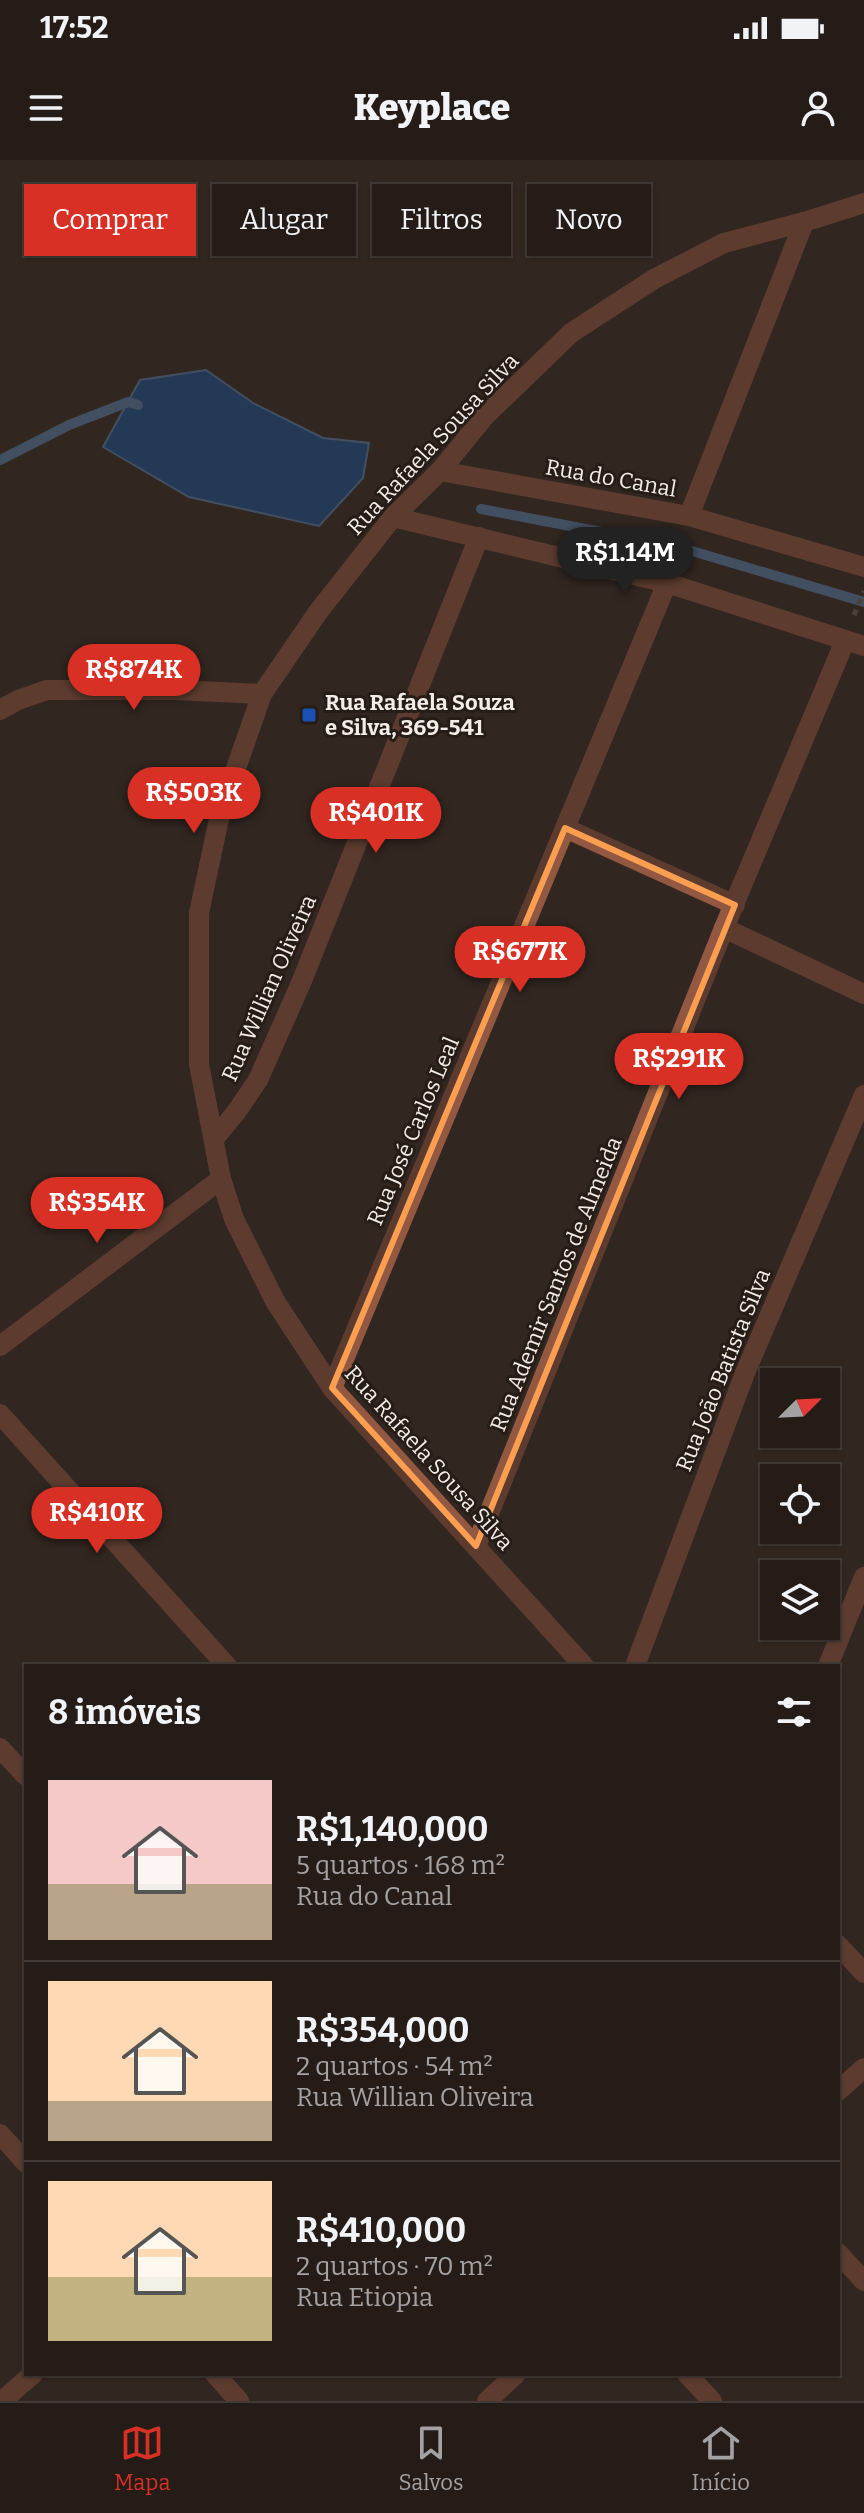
<!DOCTYPE html>
<html lang="pt">
<meta charset="utf-8">
<style>
:root{--surface:#251c18;--page:#312925;--text:#f1f3f6;--muted:#a3a1a2;--line:#423a37;--accent:#d93025}
body{margin:0;font-family:Bitter,serif;background:var(--page);color:var(--text);height:100vh;display:flex;flex-direction:column;font-size:30px;white-space:nowrap}
*{box-sizing:border-box;margin:0}
p{font-size:26px;color:var(--muted)}
.icon{flex:none;width:44px;height:44px;fill:none;stroke:currentColor;stroke-width:2;stroke-linecap:round;stroke-linejoin:round}
.map{position:relative;flex:1;overflow:hidden}
.sheet{position:absolute;left:24px;top:1504px;width:816px;height:712px;display:flex;flex-direction:column;background:var(--surface);border-radius:0px;box-shadow:0 2px 6px #0004,0 0 0 2px var(--line)}
.sheet>*{flex:none}
.hud{position:absolute;left:24px;top:24px;width:816px;height:72px;display:flex;gap:16px}
.needle{width:52px;rotate:66deg}
.buttons{position:absolute;left:760px;top:1208px;display:grid;gap:16px}
.buttons a{display:grid;place-items:center;width:80px;height:80px;border-radius:0px;background:var(--surface);box-shadow:0 2px 6px #0004,0 0 0 2px var(--line);font-size:40px}
.price{position:absolute;translate:-50% -68px;padding:0 18px;border-radius:28px;background:var(--accent);color:#fff;font-size:26px;line-height:52px;filter:drop-shadow(0 2px 4px #0008)}
.price::after{content:'';position:absolute;left:50%;top:48px;width:24px;height:18px;margin-left:-12px;background:inherit;clip-path:polygon(0 0,100% 0,50% 100%)}
.price.active{background:#222;color:#fff}
ul{padding:0;list-style:none}
li{display:flex;align-items:center;gap:24px;height:200px;padding:0 24px}
li+li{border-top:2px solid var(--line)}
li span{display:grid;place-items:center;flex:none;width:224px;height:160px;border-radius:0px;color:#555}
li>.icon{margin-inline-start:auto}
span .icon{width:96px;height:96px;fill:#fffc;stroke-width:1}
li b{font-size:34px}
h2{display:flex;justify-content:space-between;align-items:center;height:96px;padding:0 24px;font-size:34px}
.tag{padding:0 28px;border-radius:0px;background:var(--surface);box-shadow:0 2px 6px #0004,0 0 0 2px var(--line);font-size:28px;line-height:72px}
.tag.active{background:var(--accent);color:#fff}
.status{display:flex;justify-content:space-between;align-items:center;height:56px;padding:0 40px;background:var(--surface);direction:ltr}
.status svg{height:22px;fill:currentColor}
header{display:flex;justify-content:space-between;align-items:center;height:104px;padding:0 24px;background:var(--surface);font-size:36px;font-weight:800}
.menu{display:flex;justify-content:space-around;align-items:center;height:112px;border-top:2px solid var(--line);background:var(--surface);font-size:22px;color:var(--muted)}
.menu a{display:grid;justify-items:center;gap:4px}
.menu .active{color:var(--accent)}
.map>svg:first-child{display:block}
</style>
<div class="status"><b>17:52</b><svg viewBox="0 0 49 12"><path d="M0 12V9h3v3zM5 12V6h3v6zM10 12V3h3v9zM15 12V0h3v12zM26 1h20v11H26zM47 4h2v5h-2z"/></svg></div>
<header><svg class="icon" aria-label="menu" viewBox="0 0 24 24"><path d="M4 6h16M4 12h16M4 18h16"/></svg>Keyplace<svg class="icon" aria-label="person" viewBox="0 0 24 24"><circle cx="12" cy="8" r="4"/><path d="M4 21q1-7 8-7t8 7"/></svg></header>
<div class="map">
<svg width="864" height="2241" viewBox="0 0 864 2241">
<rect width="100%" height="100%" fill="#312620"/>
<path fill="#145195" stroke="#5780ae" stroke-width="2" d="M206,210L253,243L323,278L369,283L363,318L319,366L189,337L103,287L140,220Z"/>
<g fill="none" stroke-linecap="round" stroke-linejoin="round">
<g stroke="#5780ae" stroke-width="10">
<path d="M0,300L69,265L128,242L138,245"/>
<path d="M481,349L675,386L864,442"/>
</g>
<path stroke="#6c625c" stroke-width="5" stroke-dasharray="6 6" stroke-linecap="butt" d="M854,455L864,431"/>
<g stroke="#925841" stroke-width="20">
<path d="M440,311L689,356L864,407"/>
<path d="M689,356L804,62"/>
<path d="M393,357L667,423L864,486"/>
<path d="M0,550L18,540L47,530H176L262,534"/>
<path d="M565,668L735,745"/>
<path d="M724,768L864,834"/>
<path d="M214,979L237,951L258,920L301,823L479,377"/>
<path d="M0,1186L221,1019"/>
<path d="M332,1228L667,423"/>
<path d="M0,1254L227,1506"/>
<path d="M476,1386L724,768L845,481"/>
<path d="M635,1506L745,1213L864,935"/>
<path d="M828,1506L864,1417"/>
<path d="M0,1588L26,1616"/>
<path d="M838,1931L864,1908"/>
<path d="M0,1974L26,2003"/>
<path d="M838,2093L864,2121"/>
<path d="M215,2214L239,2241"/>
<path d="M687,2214L712,2241"/>
<path d="M2,2241L33,2214"/>
<path d="M487,2241L516,2214"/>
</g>
<g stroke="#925841" stroke-width="20">
<path d="M584,1506L332,1228L275,1141L234,1059L221,1019L199,904V753L220,654L262,534L318,452L393,357L440,311L485,256L571,173L654,119L724,83L804,62L864,43"/>
<path d="M838,1785L864,1813"/>
</g>
</g>
<path d="M0 0H864V2241H0ZM565,668L735,745L476,1386L332,1228Z" fill="#312620" fill-opacity=".55" fill-rule="evenodd"/>
<path fill="none" stroke="#fb9e50" stroke-width="6" stroke-linejoin="round" d="M565,668L735,745L476,1386L332,1228Z"/>
<rect fill="#1a4fb4" stroke="#271d17" stroke-width="3" x="301" y="547" width="16" height="16" rx="4"/>
<g text-anchor="middle" dominant-baseline="central" stroke-width="6" stroke-linejoin="round" paint-order="stroke">
<g font-size="22" fill="#f4ece8" stroke="#271d17">
<text transform="translate(433 284) rotate(-47)">Rua Rafaela Sousa Silva</text>
<text transform="translate(611 318) rotate(10)">Rua do Canal</text>
<text transform="translate(269 828) rotate(-66)">Rua Willian Oliveira</text>
<text transform="translate(413 971) rotate(-67)">Rua José Carlos Leal</text>
<text transform="translate(556 1124) rotate(-68)">Rua Ademir Santos de Almeida</text>
<text transform="translate(723 1210) rotate(-68)">Rua João Batista Silva</text>
<text transform="translate(429 1298) rotate(48)">Rua Rafaela Sousa Silva</text>
</g>
<g font-size="22" font-weight="bold" fill="#f4ece8" stroke="#271d17" text-anchor="start">
<text x="325" y="542">Rua Rafaela Souza<tspan x="325" dy="25">e Silva, 369-541</tspan></text>
</g>
</g>
</svg>
<div class="buttons">
<a><svg class="needle" viewBox="-14 -14 28 28"><path d="M0-13l5 13h-10z" fill="#e53935"/><path d="M0 13l5-13h-10z" fill="#a3a1a2"/></svg></a>
<a><svg class="icon" aria-label="locate" viewBox="0 0 24 24"><circle cx="12" cy="12" r="6"/><path d="M12 2v4M12 18v4M2 12h4M18 12h4"/></svg></a>
<a><svg class="icon" aria-label="layers" viewBox="0 0 24 24"><path d="M12 4l9 5-9 5-9-5zM3 14l9 5 9-5"/></svg></a>
</div>
<b class="price active" style="left:625px;top:435px">R$1.14M</b>
<b class="price" style="left:134px;top:552px">R$874K</b>
<b class="price" style="left:194px;top:675px">R$503K</b>
<b class="price" style="left:376px;top:695px">R$401K</b>
<b class="price" style="left:520px;top:834px">R$677K</b>
<b class="price" style="left:679px;top:941px">R$291K</b>
<b class="price" style="left:97px;top:1085px">R$354K</b>
<b class="price" style="left:97px;top:1395px">R$410K</b>
<div class="hud">
<a class="tag active">Comprar</a>
<a class="tag">Alugar</a>
<a class="tag">Filtros</a>
<a class="tag">Novo</a>
</div>
<section class="sheet">
<h2>8 imóveis<svg class="icon" aria-label="filters" viewBox="0 0 24 24"><path d="M4 7h16M4 17h16"/><circle cx="9" cy="7" r="2"/><circle cx="15" cy="17" r="2"/></svg></h2>
<ul>
<li><span style="background:linear-gradient(#f6c9c9 65%,#b9a48a 0)"><svg class="icon" aria-label="home" viewBox="0 0 24 24"><path d="M3 11l9-7 9 7M6 9v11h12V9"/></svg></span><div><b>R$1,140,000</b><p>5 quartos · 168 m²</p><p>Rua do Canal</p></div></li>
<li><span style="background:linear-gradient(#ffd9b3 75%,#b9a48a 0)"><svg class="icon" aria-label="home" viewBox="0 0 24 24"><path d="M3 11l9-7 9 7M6 9v11h12V9"/></svg></span><div><b>R$354,000</b><p>2 quartos · 54 m²</p><p>Rua Willian Oliveira</p></div></li>
<li><span style="background:linear-gradient(#ffd9b3 60%,#c2b280 0)"><svg class="icon" aria-label="home" viewBox="0 0 24 24"><path d="M3 11l9-7 9 7M6 9v11h12V9"/></svg></span><div><b>R$410,000</b><p>2 quartos · 70 m²</p><p>Rua Etiopia</p></div></li>
</ul>
</section>
</div>
<nav class="menu">
<a class="active"><svg class="icon" aria-label="map" viewBox="0 0 24 24"><path d="M3 6l6-2 6 2 6-2v14l-6 2-6-2-6 2zM9 4v14M15 6v14"/></svg>Mapa</a>
<a><svg class="icon" aria-label="saved" viewBox="0 0 24 24"><path d="M7 4h10v16l-5-4-5 4z"/></svg>Salvos</a>
<a><svg class="icon" aria-label="home" viewBox="0 0 24 24"><path d="M3 11l9-7 9 7M6 9v11h12V9"/></svg>Início</a>
</nav>
